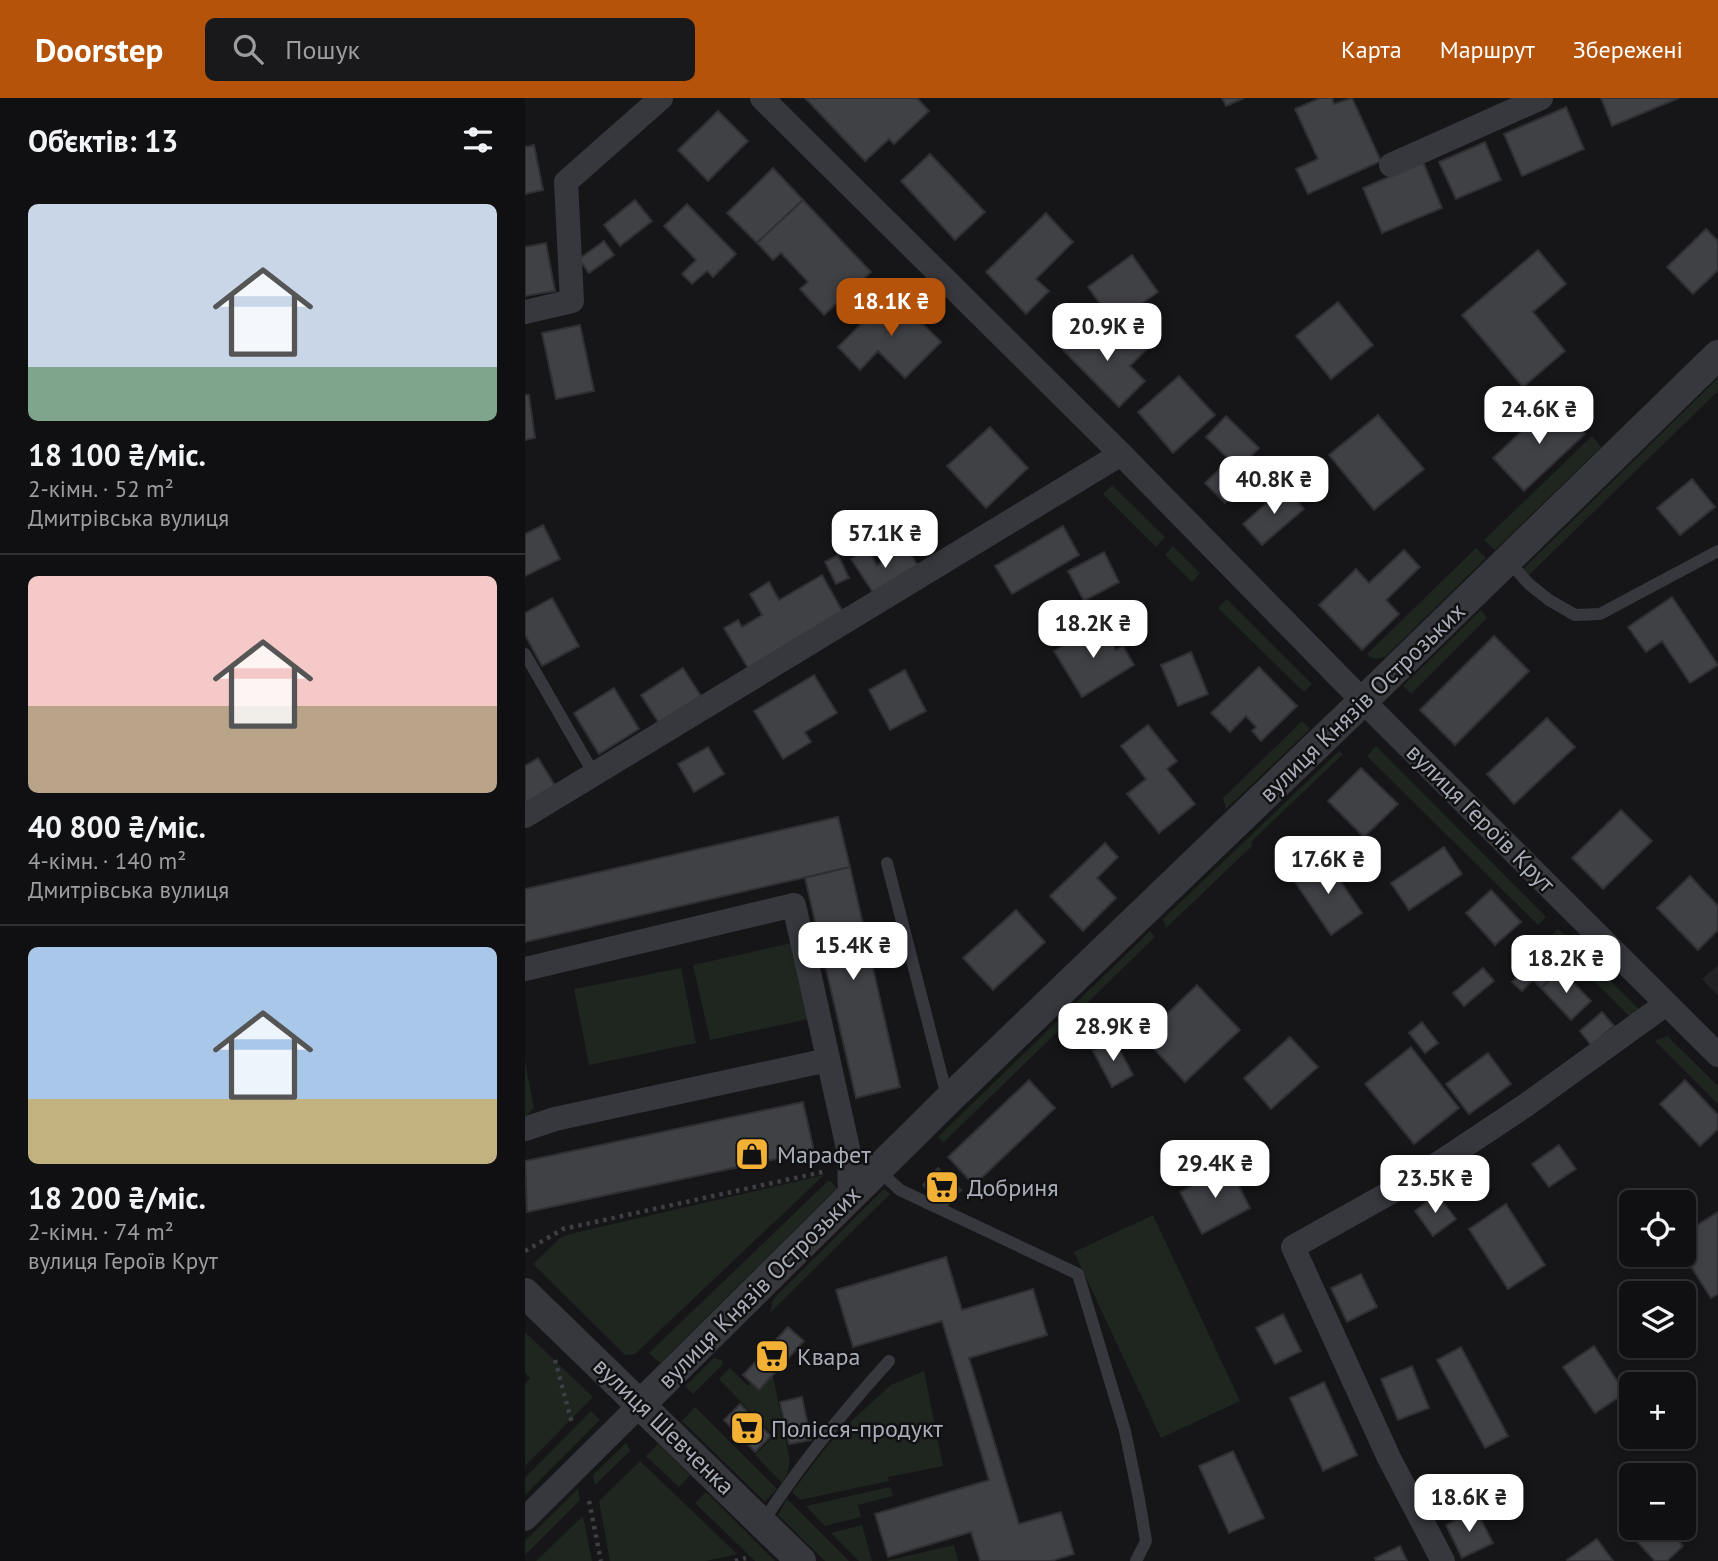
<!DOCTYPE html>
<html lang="uk">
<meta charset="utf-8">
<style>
:root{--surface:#101012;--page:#19191b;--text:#f1f3f6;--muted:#9c9d9f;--line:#303032;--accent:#b45309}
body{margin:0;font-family:"PT Sans",sans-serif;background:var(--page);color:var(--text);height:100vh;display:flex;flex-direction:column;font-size:26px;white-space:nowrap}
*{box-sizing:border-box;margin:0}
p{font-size:23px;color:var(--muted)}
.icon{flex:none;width:38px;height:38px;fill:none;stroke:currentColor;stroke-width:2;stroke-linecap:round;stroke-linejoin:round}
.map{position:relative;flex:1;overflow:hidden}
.panel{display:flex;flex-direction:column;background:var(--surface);width:525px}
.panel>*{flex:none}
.buttons{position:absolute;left:1094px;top:1092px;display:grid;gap:14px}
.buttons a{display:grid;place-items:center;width:77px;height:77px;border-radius:10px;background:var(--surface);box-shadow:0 4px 10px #0003,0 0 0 2px var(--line);font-size:35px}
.price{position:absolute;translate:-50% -60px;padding:0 16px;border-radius:14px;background:#fff;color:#222;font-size:23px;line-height:46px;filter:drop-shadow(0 2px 4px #0008)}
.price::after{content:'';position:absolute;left:50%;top:42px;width:21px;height:16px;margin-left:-10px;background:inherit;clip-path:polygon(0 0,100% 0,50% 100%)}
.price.current{background:var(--accent);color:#fff}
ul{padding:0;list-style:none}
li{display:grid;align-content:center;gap:14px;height:371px;padding:0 28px}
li+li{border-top:2px solid var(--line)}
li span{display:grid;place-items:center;height:217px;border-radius:10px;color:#555}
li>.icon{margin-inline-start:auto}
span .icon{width:126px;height:126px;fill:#fffc;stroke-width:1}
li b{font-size:30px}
h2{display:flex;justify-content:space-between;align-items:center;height:84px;padding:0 28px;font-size:30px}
header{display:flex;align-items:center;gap:42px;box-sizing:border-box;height:98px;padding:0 35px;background:var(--accent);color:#fff}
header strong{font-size:33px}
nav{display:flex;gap:38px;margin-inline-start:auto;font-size:24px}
.search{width:490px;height:63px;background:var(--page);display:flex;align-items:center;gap:18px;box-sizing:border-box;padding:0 24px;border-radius:10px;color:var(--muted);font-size:26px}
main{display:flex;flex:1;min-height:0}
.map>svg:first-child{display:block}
</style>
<header>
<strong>Doorstep</strong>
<div class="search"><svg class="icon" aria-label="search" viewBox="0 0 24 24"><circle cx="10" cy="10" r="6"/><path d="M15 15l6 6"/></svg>Пошук</div>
<nav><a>Карта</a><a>Маршрут</a><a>Збережені</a></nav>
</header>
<main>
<section class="panel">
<h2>Об’єктів: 13<svg class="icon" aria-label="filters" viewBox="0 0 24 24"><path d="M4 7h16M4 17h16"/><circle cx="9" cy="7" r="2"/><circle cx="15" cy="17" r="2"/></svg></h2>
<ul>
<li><span style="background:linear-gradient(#c9d6e8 75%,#7fa58c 0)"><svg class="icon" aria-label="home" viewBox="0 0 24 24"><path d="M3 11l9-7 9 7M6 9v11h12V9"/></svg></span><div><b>18 100 ₴/міс.</b><p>2-кімн. · 52 m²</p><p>Дмитрівська вулиця</p></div></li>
<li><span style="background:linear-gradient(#f6c9c9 60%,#b9a48a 0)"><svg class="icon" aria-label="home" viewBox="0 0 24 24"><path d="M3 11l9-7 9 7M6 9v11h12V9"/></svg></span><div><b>40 800 ₴/міс.</b><p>4-кімн. · 140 m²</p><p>Дмитрівська вулиця</p></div></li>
<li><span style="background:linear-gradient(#a9c7e8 70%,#c2b280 0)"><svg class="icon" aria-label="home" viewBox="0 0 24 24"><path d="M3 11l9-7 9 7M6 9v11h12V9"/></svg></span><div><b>18 200 ₴/міс.</b><p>2-кімн. · 74 m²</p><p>вулиця Героїв Крут</p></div></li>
</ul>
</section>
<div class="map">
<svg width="1193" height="1463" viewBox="0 0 1193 1463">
<rect width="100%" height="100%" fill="#161618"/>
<path fill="#222225" d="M1193,867V898L1177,881Z"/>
<g fill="#1e261f">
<path d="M1193,280V293L1003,478L997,472Z"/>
<path d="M1067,338L1076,349L970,452L959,442Z"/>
<path d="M587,387L640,439L631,449L578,396Z"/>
<path d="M648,448L675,475L667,484L640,457Z"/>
<path d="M951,450L961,460L861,558C853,562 849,562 842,556Z"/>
<path d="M702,501L787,586L779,594L693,510Z"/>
<path d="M956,512L962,520L886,596L878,588Z"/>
<path d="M777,623L785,631L701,711L698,700Z"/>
<path d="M851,648L1021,819L1013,827L842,658Z"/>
<path d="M814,653L818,656L727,743V748L641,830L638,821Z"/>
<path d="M1033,831L1117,914L1109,923L1025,839Z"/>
<path d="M625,833L630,839L418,1045L413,1039Z"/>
<path d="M271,844L288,920L185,942L168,867Z"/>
<path d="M156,870L171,945L64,967L49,891Z"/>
<path d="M1142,938L1193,988V1006L1130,943Z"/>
<path d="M0,963L9,1010L0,1020Z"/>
<path d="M299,1077L110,1256L100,1257L8,1166L35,1140L45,1136Z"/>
<path d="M304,1082L312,1090L135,1265L124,1255Z"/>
<path d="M359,1091L365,1096L245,1215L248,1202L253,1196Z"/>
<path d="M628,1117L715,1303L636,1340L549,1154Z"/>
<path d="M0,1234L68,1299L0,1368V1286L5,1280L0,1274Z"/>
<path d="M189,1260L197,1262L198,1266L168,1296L160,1288Z"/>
<path d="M243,1268L247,1273L265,1363L262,1376L257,1385L230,1357L249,1338L194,1281L205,1270L223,1288Z"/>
<path d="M399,1273L418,1368L363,1379L364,1383L275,1402L267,1394L302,1348L321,1328L366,1287Z"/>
<path d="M170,1309L252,1391L240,1404L157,1323Z"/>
<path d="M66,1313L75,1322L0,1397V1380Z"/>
<path d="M101,1345L105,1353L70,1387L68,1377Z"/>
<path d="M133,1346L165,1377L154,1389L121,1358Z"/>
<path d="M115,1363L212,1456L181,1463H85L74,1403Z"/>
<path d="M365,1389L368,1398L333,1407L336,1419L300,1428L281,1408Z"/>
<path d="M53,1391L55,1402L0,1457V1443Z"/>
<path d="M181,1394L250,1463H230L170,1405Z"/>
<path d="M262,1401L324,1463H300L253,1417Z"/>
<path d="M58,1418L67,1463H11Z"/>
<path d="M337,1427L347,1463H334L306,1435Z"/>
<path d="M429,1447L433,1463H361Z"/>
</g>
<g fill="#404145" stroke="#303034" stroke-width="2">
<path d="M280,0H392L404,13L369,46L364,41L340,63Z"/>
<path d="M697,0H719L701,8Z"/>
<path d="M795,0H807L809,6L827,0L856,63L783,96L771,71L793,61L770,11Z"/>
<path d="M1076,0H1154L1087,28Z"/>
<path d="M1041,9L1059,51L997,78L979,36Z"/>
<path d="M193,13L223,43L183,83L153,52Z"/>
<path d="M960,44L976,82L931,101L914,64Z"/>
<path d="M9,47L18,92L0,96V49Z"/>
<path d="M405,56L460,114L430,142L376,83Z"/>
<path d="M898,64L917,110L857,135L838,90Z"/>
<path d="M248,70L278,102L232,145L202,115Z"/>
<path d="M110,102L127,123L95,148L79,127Z"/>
<path d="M278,102L346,174L299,217L275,191L283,184L256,155L248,162L232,145Z"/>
<path d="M162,106L211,156L188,179L182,173L167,186L157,176L171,162L139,128Z"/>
<path d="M521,115L548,144L511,181L524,193L501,216L461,174Z"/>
<path d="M1181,131L1193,143V172L1168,196L1142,169Z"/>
<path d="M79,143L89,157L64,175L54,161Z"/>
<path d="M21,145L30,193L0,198V149Z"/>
<path d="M1013,152L1041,186L1008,214L1040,253L998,289L937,217Z"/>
<path d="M607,157L633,194L589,225L563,189Z"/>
<path d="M367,195L416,244L380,280L353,253L335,272L313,249Z"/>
<path d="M813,204L848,247L806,281L771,238Z"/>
<path d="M563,225L589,251L605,235L621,252L605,268L620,283L594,309L537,251Z"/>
<path d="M55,227L69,293L31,301L17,235Z"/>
<path d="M654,278L690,317L648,355L613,314Z"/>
<path d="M0,297H4L10,340L0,342Z"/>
<path d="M1029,303L1060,336L999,393L968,360Z"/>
<path d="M853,317L899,371L849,412L804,357Z"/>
<path d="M701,318L734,350L714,371L681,339Z"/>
<path d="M465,329L503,370L461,410L422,368Z"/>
<path d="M701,365L721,385L700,405L680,385Z"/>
<path d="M1167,381L1190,409L1155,437L1132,410Z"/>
<path d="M760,389L779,411L737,447L718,426Z"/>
<path d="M18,427L35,461L0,478V436Z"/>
<path d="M538,428L554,457L487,496L470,468Z"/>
<path d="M381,449L395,471L351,499L326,461L342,451L352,467Z"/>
<path d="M879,452L895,469L861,502L874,516L837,552L794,507L831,471L844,485Z"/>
<path d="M579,454L594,484L559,503L543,473Z"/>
<path d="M313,457L324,480L311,486L300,464Z"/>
<path d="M297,477L319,516L224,572L199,530L213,522L217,529L237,517L225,496L244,484L254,502Z"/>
<path d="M1147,499L1193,567L1165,585L1137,543L1121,554L1103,529Z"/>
<path d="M27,500L54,548L17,568L0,537V515Z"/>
<path d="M575,526L591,552L598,548L609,567L557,599L529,553Z"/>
<path d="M969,538L1004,573L930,647L895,612Z"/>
<path d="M666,554L683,596L653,608L636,567Z"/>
<path d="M734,569L772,608L736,643L727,633L731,629L721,618L705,634L686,615Z"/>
<path d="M158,570L176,598L134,625L116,597Z"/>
<path d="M380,572L401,613L365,632L344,592Z"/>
<path d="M289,577L312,615L280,634L286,644L258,661L229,613Z"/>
<path d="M89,590L114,631L74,656L49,615Z"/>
<path d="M1022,620L1050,649L989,706L962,676Z"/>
<path d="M623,627L652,663L642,671L670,706L634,735L602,696L621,681L596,648Z"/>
<path d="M183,649L199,676L169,694L153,666Z"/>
<path d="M13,660L31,689L0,707V668Z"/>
<path d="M836,670L873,706L839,739L803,703Z"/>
<path d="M1096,712L1127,743L1078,791L1047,760Z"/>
<path d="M313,719L325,769L0,844V791Z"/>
<path d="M580,745L593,759L572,780L591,800L558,833L525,798Z"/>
<path d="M919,749L937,776L884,812L866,785Z"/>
<path d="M799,759L837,815L806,837L768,781Z"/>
<path d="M325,769L375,989L331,1000L280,780Z"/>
<path d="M1165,778L1193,808V832L1173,852L1132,810Z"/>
<path d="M966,792L996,824L970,847L941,815Z"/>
<path d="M491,812L520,844L468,892L438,860Z"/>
<path d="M1011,846L1036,872L1016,890L1008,882L997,893L987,884L999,873L992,865Z"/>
<path d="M958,870L969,883L939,908L928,895Z"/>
<path d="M1036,872L1066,903L1046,922L1016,890Z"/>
<path d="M672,887L715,932L660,984L618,939Z"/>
<path d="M1077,914L1089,928L1066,947L1055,933Z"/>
<path d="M897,924L913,945L900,955L884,935Z"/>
<path d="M765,939L793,969L746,1011L719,980Z"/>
<path d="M589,941L608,977L587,989L568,953Z"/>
<path d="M886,949L934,1010L889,1046L840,986Z"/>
<path d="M963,955L986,986L944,1016L921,986Z"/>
<path d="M504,982L530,1010L449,1087L423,1059Z"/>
<path d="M1160,982L1193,1017V1031L1175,1048L1135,1006Z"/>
<path d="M278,1004L289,1053L2,1114L0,1063Z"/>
<path d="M1034,1047L1051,1071L1024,1089L1007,1066Z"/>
<path d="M704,1068L725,1110L677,1136L655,1094Z"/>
<path d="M413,1070L436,1092L421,1109L398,1087Z"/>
<path d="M912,1096L931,1121L908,1138L890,1113Z"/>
<path d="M981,1106L1020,1167L983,1191L944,1131Z"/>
<path d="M1193,1114V1196L1186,1200L1158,1156V1136Z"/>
<path d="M421,1159L437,1212L508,1191L522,1237L444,1260L494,1426L536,1414L549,1456L526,1463H455L446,1434L363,1459L350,1416L464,1382L417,1223L328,1249L311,1192Z"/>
<path d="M836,1176L852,1209L822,1224L806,1190Z"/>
<path d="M758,1216L776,1253L750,1266L731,1230Z"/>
<path d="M263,1229L279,1243L234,1292L218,1277Z"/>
<path d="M1069,1248L1100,1295L1070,1315L1038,1269Z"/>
<path d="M936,1249L983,1338L960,1350L912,1262Z"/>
<path d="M887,1268L904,1310L873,1322L856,1281Z"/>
<path d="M799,1284L832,1357L798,1373L765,1300Z"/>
<path d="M277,1299L286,1342L264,1346L255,1304Z"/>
<path d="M215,1306L246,1338L230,1354L199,1322Z"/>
<path d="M708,1353L739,1420L704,1435L674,1368Z"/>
<path d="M951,1412L968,1445L937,1460L921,1427Z"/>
<path d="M1114,1430H1141L1158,1448L1142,1463H1130L1106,1437Z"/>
<path d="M1072,1441L1088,1463H1043L1042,1462Z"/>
<path d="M875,1448L882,1463H851L850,1460Z"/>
</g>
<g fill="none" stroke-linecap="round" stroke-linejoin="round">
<g stroke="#3d3f44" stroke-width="4.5" stroke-dasharray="3.5 5" stroke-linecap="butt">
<path d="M0,1153L38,1131L302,1073"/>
<path d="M30,1262L47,1325"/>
<path d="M64,1403L76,1463"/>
<path d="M210,1463L221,1460"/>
</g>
<g stroke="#37383d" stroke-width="12">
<path d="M983,463L1004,486L1024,502L1050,517L1075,516L1193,453"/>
<path d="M0,556L69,676"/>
<path d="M362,765L423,1002"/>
<path d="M353,1072L375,1092L553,1176L600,1333L614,1401L621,1443L611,1463"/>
<path d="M238,1424C275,1366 318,1314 364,1263"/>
</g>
<g stroke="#37383d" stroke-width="24">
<path d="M237,0L596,356L838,603L1193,957"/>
<path d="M866,67L1016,0"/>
<path d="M0,214L47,203L41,84L136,0"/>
<path d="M0,718L596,356"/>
<path d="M0,871L269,807L324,1055L325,1100"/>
<path d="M0,1031L30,1021L303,962"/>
<path d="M0,1421L116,1306"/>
<path d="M918,1463L864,1360L768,1149L893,1079L1001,1007L1141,906"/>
</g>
<g stroke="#37383d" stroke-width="30">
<path d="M0,1195L276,1463"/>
<path d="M116,1306L423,1002L838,603L1193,257"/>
</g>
</g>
<defs>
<g id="shop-square" transform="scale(1.75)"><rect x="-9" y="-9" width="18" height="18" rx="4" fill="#f2b134" stroke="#111113"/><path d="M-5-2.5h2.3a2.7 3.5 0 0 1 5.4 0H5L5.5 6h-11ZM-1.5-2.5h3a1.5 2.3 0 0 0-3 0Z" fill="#111"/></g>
<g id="supermarket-square" transform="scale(1.75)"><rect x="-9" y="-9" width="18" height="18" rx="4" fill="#f2b134" stroke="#111113"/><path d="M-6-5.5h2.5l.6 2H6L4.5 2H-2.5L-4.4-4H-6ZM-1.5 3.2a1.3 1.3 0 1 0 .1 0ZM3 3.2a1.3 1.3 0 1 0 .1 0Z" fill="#111"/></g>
</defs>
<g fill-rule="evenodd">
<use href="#shop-square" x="227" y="1056"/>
<use href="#supermarket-square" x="417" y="1089"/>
<use href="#supermarket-square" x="247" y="1258"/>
<use href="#supermarket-square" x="222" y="1330"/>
</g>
<g text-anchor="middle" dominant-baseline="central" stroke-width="5" stroke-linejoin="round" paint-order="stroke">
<g font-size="24" fill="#a8adb8" stroke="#111113">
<text transform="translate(837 604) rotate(-44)">вулиця Князів Острозьких</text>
<text transform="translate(956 720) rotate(45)">вулиця Героїв Крут</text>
<text transform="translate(234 1189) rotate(-45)">вулиця Князів Острозьких</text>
<text transform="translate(139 1328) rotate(44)">вулиця Шевченка</text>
</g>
<g font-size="24" fill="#a8adb8" stroke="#111113" text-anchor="start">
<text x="252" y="1056">Марафет</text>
<text x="442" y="1089">Добриня</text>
<text x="272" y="1258">Квара</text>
<text x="246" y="1330">Полісся-продукт</text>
</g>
</g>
</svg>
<div class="buttons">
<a><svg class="icon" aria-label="locate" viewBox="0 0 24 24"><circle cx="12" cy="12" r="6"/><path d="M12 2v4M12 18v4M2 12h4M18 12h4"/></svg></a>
<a><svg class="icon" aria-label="layers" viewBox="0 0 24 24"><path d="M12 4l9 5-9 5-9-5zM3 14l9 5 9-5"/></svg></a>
<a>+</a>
<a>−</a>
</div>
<b class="price current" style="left:366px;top:240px">18.1K ₴</b>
<b class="price" style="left:582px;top:265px">20.9K ₴</b>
<b class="price" style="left:1014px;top:348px">24.6K ₴</b>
<b class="price" style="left:749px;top:418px">40.8K ₴</b>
<b class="price" style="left:360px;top:472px">57.1K ₴</b>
<b class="price" style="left:568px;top:562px">18.2K ₴</b>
<b class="price" style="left:803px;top:798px">17.6K ₴</b>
<b class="price" style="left:328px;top:884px">15.4K ₴</b>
<b class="price" style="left:1041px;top:897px">18.2K ₴</b>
<b class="price" style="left:588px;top:965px">28.9K ₴</b>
<b class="price" style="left:690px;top:1102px">29.4K ₴</b>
<b class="price" style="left:910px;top:1117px">23.5K ₴</b>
<b class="price" style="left:944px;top:1436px">18.6K ₴</b>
</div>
</main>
